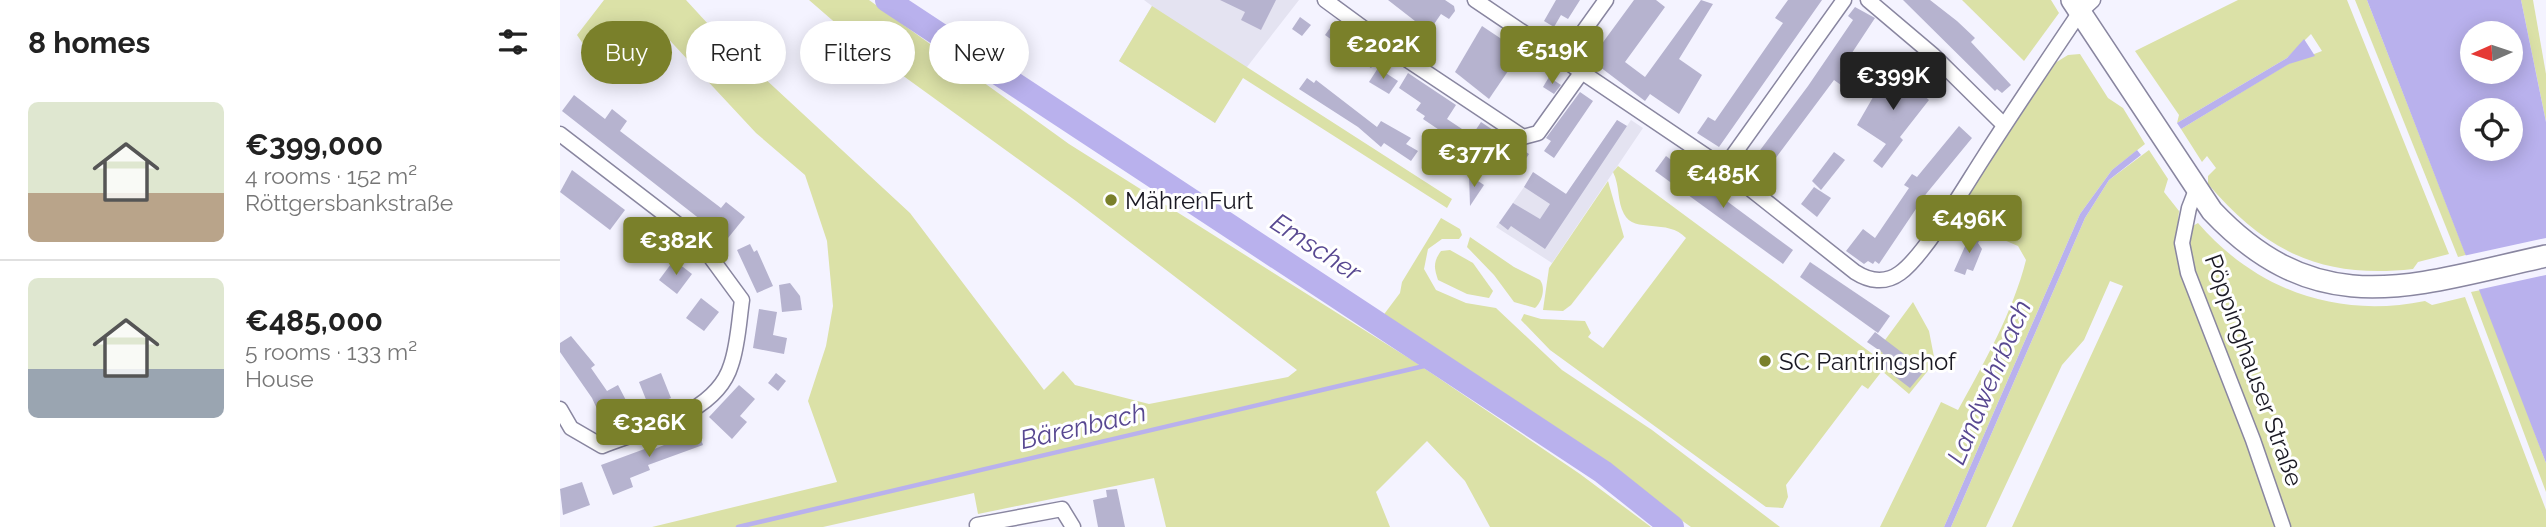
<!DOCTYPE html>
<meta charset="utf-8">
<style>
:root{--surface:#fff;--page:#f2f2f2;--text:#222;--muted:#767676;--line:#e0e0e0;--accent:#7a802a}
body{margin:0;font-family:Raleway,sans-serif;background:var(--page);color:var(--text);height:100vh;display:flex;flex-direction:column;font-size:26px;white-space:nowrap}
*{box-sizing:border-box;margin:0}
p{font-size:23px;color:var(--muted)}
.icon{flex:none;width:38px;height:38px;fill:none;stroke:currentColor;stroke-width:2;stroke-linecap:round;stroke-linejoin:round}
.map{position:relative;flex:1;overflow:hidden}
.side{display:flex;flex-direction:column;background:var(--surface);width:560px}
.side>*{flex:none}
.top-card{position:absolute;left:21px;top:21px;width:665px;height:63px;display:flex;gap:14px}
.needle{width:46px;rotate:267deg}
.buttons{position:absolute;left:1900px;top:21px;display:grid;gap:14px}
.buttons a{display:grid;place-items:center;width:63px;height:63px;border-radius:50%;background:var(--surface);box-shadow:0 4px 18px #0003;font-size:35px}
.price{position:absolute;translate:-50% -60px;padding:0 16px;border-radius:7px;background:var(--accent);color:#fff;font-size:23px;line-height:46px;filter:drop-shadow(0 2px 4px #0008)}
.price::after{content:'';position:absolute;left:50%;top:42px;width:21px;height:16px;margin-left:-10px;background:inherit;clip-path:polygon(0 0,100% 0,50% 100%)}
.price.on{background:#222;color:#fff}
ul{padding:0;list-style:none}
li{display:flex;align-items:center;gap:21px;height:175px;padding:0 28px}
li+li{border-top:2px solid var(--line)}
li span{display:grid;place-items:center;flex:none;width:196px;height:140px;border-radius:10px;color:#555}
li>.icon{margin-inline-start:auto}
span .icon{width:84px;height:84px;fill:#fffc;stroke-width:1}
li b{font-size:30px}
h2{display:flex;justify-content:space-between;align-items:center;height:84px;padding:0 28px;font-size:30px}
.tag{padding:0 24px;border-radius:32px;background:var(--surface);box-shadow:0 4px 18px #0003;font-size:24px;line-height:63px}
.tag.on{background:var(--accent);color:#fff}
main{display:flex;flex:1;min-height:0}
.map>svg:first-child{display:block}
</style>
<main>
<section class="side">
<h2>8 homes<svg class="icon" aria-label="filters" viewBox="0 0 24 24"><path d="M4 7h16M4 17h16"/><circle cx="9" cy="7" r="2"/><circle cx="15" cy="17" r="2"/></svg></h2>
<ul>
<li><span style="background:linear-gradient(#dfe7d0 65%,#b9a48a 0)"><svg class="icon" aria-label="home" viewBox="0 0 24 24"><path d="M3 11l9-7 9 7M6 9v11h12V9"/></svg></span><div><b>€399,000</b><p>4 rooms · 152 m²</p><p>Röttgersbankstraße</p></div></li>
<li><span style="background:linear-gradient(#dfe7d0 65%,#9aa5b1 0)"><svg class="icon" aria-label="home" viewBox="0 0 24 24"><path d="M3 11l9-7 9 7M6 9v11h12V9"/></svg></span><div><b>€485,000</b><p>5 rooms · 133 m²</p><p>House</p></div></li>
</ul>
</section>
<div class="map">
<svg width="1986" height="527" viewBox="0 0 1986 527">
<rect width="100%" height="100%" fill="#f4f3ff"/>
<g fill="#e4e3f1">
<path d="M584,0H739L687,67L655,123L559,61L592,6Z"/>
<path d="M1057,120L1067,126L1071,120L1083,128L992,263L936,227L974,173L1006,194Z"/>
</g>
<g fill="#dbe1a7">
<path d="M44,0H126L160,37L350,213L484,390L503,371L515,385L589,404L728,377L737,370L516,201L302,46L249,0H309L509,144L855,362L1020,474L1091,527H930L905,481L867,441L816,492L830,527H606L594,478L418,514L414,493L263,527H92L277,482L248,401L266,346L273,306L267,241L245,175L196,133L101,31L69,22L32,57L17,35Z"/>
<path d="M1402,0H1491L1499,13L1464,61Z"/>
<path d="M1678,0H1787L1889,254L1858,262L1853,269C1762,279 1706,252 1648,184V176L1656,168L1647,156L1642,162L1621,129L1728,64L1762,51L1751,34L1727,58L1617,123L1619,115L1575,51Z"/>
<path d="M1795,0H1807L1906,255L1898,257Z"/>
<path d="M1961,0H1973L1986,74V122Z"/>
<path d="M592,6L892,199L887,208L683,78L655,123L559,61Z"/>
<path d="M1520,54L1548,98L1563,108L1585,144L1552,170L1520,214L1384,527H1320L1381,402L1398,410C1424,363 1453,312 1466,260L1458,246L1393,218L1495,63L1508,55Z"/>
<path d="M1589,150L1608,179L1604,192L1619,211L1616,242L1717,527H1452L1563,286L1550,281L1524,340L1502,365L1426,527H1391L1525,218L1549,180Z"/>
<path d="M1058,166L1314,355L1353,302L1369,331L1375,362L1349,394L1322,371L1308,389L1302,385L1226,485L1228,497L1223,508L1206,507L990,350L961,320L964,314L981,319L1025,321L1031,333L1028,337L1043,348L1126,238C1108,218 1074,234 1064,214C1057,201 1060,186 1053,172Z"/>
<path d="M1048,181L1064,237L1011,305L1003,311L983,310L989,268Z"/>
<path d="M881,218L900,229L902,235L899,239H882L868,249L864,269L876,290L906,303L936,308L1002,370L1092,430L1220,527H1131L983,422L822,317L840,293L842,282Z"/>
<path d="M1638,223C1696,290 1777,319 1865,301L1872,305L1905,297L1986,510V527H1730L1636,274L1630,246L1631,227Z"/>
<path d="M910,237L954,267L980,280C986,288 982,302 975,308L954,302L934,275L907,247Z"/>
<path d="M890,250L913,263L933,291L929,298L907,294L878,280C874,268 873,262 881,251Z"/>
<path d="M1921,290L1986,463V492L1911,292Z"/>
</g>
<g fill="#b9b1ed" fill-rule="evenodd">
<path d="M1807,0H1961L1986,122V463ZM1913,33H1951V72H1913ZM1913,110H1951V149H1913Z"/>
<path d="M1744,39L1755,56L1729,64L1621,129L1617,123L1727,58Z"/>
<path d="M1577,150L1581,155L1549,180L1525,218L1391,527H1384L1520,214L1552,170Z"/>
</g>
<path fill="#f4f3ff" d="M1986,238V275L1917,290L1903,256Z"/>
<g fill="none" stroke-linecap="round" stroke-linejoin="round">
<path stroke="#b9b1ed" stroke-width="4.5" d="M178,527L877,363"/>
<path stroke="#b9b1ed" stroke-width="24" d="M327,0L1043,472L1112,527"/>
</g>
<g fill="#b6b3cf">
<path d="M660,0H716L701,30L681,20L685,12Z"/>
<path d="M828,0H885L894,6L895,11L889,19L881,14L856,50L842,40L855,21Z"/>
<path d="M996,0H1020L1008,19L1001,15L994,27L984,21Z"/>
<path d="M1074,0H1096L1105,7L1065,62L1085,77L1141,0L1153,4L1119,59L1142,75L1119,114L1090,94L1085,101L1040,67L1036,70L1027,64Z"/>
<path d="M1228,0H1262L1159,147L1137,133L1148,117L1155,121L1223,23L1215,18Z"/>
<path d="M1343,0H1370L1397,21L1415,38L1411,42L1451,85L1442,93L1437,89L1435,91Z"/>
<path d="M1295,7L1315,18L1280,71L1287,76L1281,85L1274,80L1206,171L1192,161L1248,86L1293,20L1288,16Z"/>
<path d="M740,17L751,25L742,36L732,29Z"/>
<path d="M775,21L822,54L811,68L765,35Z"/>
<path d="M922,26L961,52L929,99L895,72Z"/>
<path d="M1346,60L1355,66L1346,80L1369,100L1340,137L1343,140L1322,168L1313,161L1326,144L1297,125L1316,92L1320,95Z"/>
<path d="M818,68L838,81L829,94L809,82Z"/>
<path d="M848,73L896,105L887,119L908,133L900,144L863,119L865,116L856,110L861,103L839,88Z"/>
<path d="M989,77L1001,85L994,94L983,87Z"/>
<path d="M747,78L754,83L756,80L817,127L821,121L851,138L846,144L858,151L851,161L824,143L821,147L798,127L739,89Z"/>
<path d="M1020,92L1033,101L994,158L984,151L991,141L986,138Z"/>
<path d="M14,95L45,119L52,109L67,121L60,131L161,208L166,202L185,217L168,238H164L2,111Z"/>
<path d="M1057,120L1067,126L985,249L951,226L948,230L939,223L953,203L980,219L990,204L964,187L973,172L1006,194Z"/>
<path d="M921,122L969,154L959,169L943,158L936,168L926,161L933,151L911,137Z"/>
<path d="M1399,126L1412,138L1366,194L1319,264L1315,261L1313,264L1308,261L1304,264L1286,251L1303,229L1315,238L1349,188L1344,185L1352,174L1357,177Z"/>
<path d="M1274,152L1285,160L1261,190L1252,181Z"/>
<path d="M1106,156L1233,250L1223,264L1095,171Z"/>
<path d="M12,170L65,210L50,230L0,192Z"/>
<path d="M909,175L924,185L910,206Z"/>
<path d="M1254,187L1271,198L1257,217L1241,204Z"/>
<path d="M82,229L101,243L87,262L68,248Z"/>
<path d="M1411,233L1421,237L1418,243L1422,249L1413,271L1407,269L1405,275L1394,271Z"/>
<path d="M190,244L194,252L197,250L213,286L197,293L177,250Z"/>
<path d="M114,260L132,274L117,294L99,280Z"/>
<path d="M1250,262L1330,316L1318,333L1240,277Z"/>
<path d="M230,283L240,296L242,310L222,312L219,285Z"/>
<path d="M141,298L159,312L144,331L126,318Z"/>
<path d="M199,309L217,312L213,335L227,338L224,354L193,348Z"/>
<path d="M1315,332L1365,370L1350,388L1316,362L1323,353L1307,342Z"/>
<path d="M11,336L35,365L31,368L47,391L58,385L70,408L63,411L67,418L57,423L53,416L43,422L32,398L0,352V343Z"/>
<path d="M101,373L111,398L89,407L79,382Z"/>
<path d="M216,373L226,381L218,391L208,383Z"/>
<path d="M179,385L195,399L180,416L187,422L172,439L149,417Z"/>
<path d="M136,425L143,445L88,465L90,470L70,478L73,487L53,495L41,465L90,447L92,450L104,445L101,438Z"/>
<path d="M22,482L30,505L3,515L0,489Z"/>
<path d="M557,489L565,527H538L533,500L547,497L546,490Z"/>
</g>
<g fill="none" stroke-linecap="round" stroke-linejoin="round">
<g stroke="#8986a0" stroke-width="17">
<g id="minor">
<path d="M765,0L840,55L963,137L978,133L1021,73"/>
<path d="M915,0L1164,168L1295,272C1309,281 1325,284 1340,273C1364,256 1404,188 1422,160C1454,110 1487,61 1520,12L1533,0"/>
<path d="M1308,0L1373,55L1444,125"/>
<path d="M1003,60L1046,0"/>
<path d="M0,134L138,240L182,300C179,321 178,345 171,365C156,415 84,429 42,446L11,428L0,409"/>
<path d="M1164,168L1284,0"/>
<path d="M1636,190L1629,208L1622,243L1628,273L1693,440L1723,527"/>
<path d="M417,525L502,509L513,527"/>
</g>
</g>
<g stroke="#8986a0" stroke-width="24">
<path id="secondary" d="M1512,0L1652,211C1759,324 1853,285 1986,256"/>
</g>
<use href="#minor" stroke="#fff" stroke-width="14"/>
<use href="#secondary" stroke="#fff" stroke-width="21"/>
</g>
<g fill="#7a802a" stroke="#fff" stroke-width="2.5">
<circle cx="551" cy="200" r="7"/>
<circle cx="1205" cy="361" r="7"/>
</g>
<g text-anchor="middle" dominant-baseline="central" stroke-width="6" stroke-linejoin="round" paint-order="stroke">
<g font-size="24" fill="#1a1923" stroke="#fff" text-anchor="start">
<text x="565" y="200">MährenFurt</text>
<text x="1219" y="361">SC Pantringshof</text>
</g>
<g font-size="24" fill="#1a1923" stroke="#fff">
<text transform="translate(1694 370) rotate(70)">Pöppinghauser Straße</text>
</g>
<g font-size="26" font-style="italic" fill="#584891" stroke="#fff">
<text transform="translate(756 247) rotate(33)">Emscher</text>
<text transform="translate(1429 382) rotate(-67)">Landwehrbach</text>
<text transform="translate(523 426) rotate(-13)">Bärenbach</text>
</g>
</g>
</svg>
<div class="buttons">
<a><svg class="needle" viewBox="-14 -14 28 28"><path d="M0-13l5 13h-10z" fill="#e53935"/><path d="M0 13l5-13h-10z" fill="#767676"/></svg></a>
<a><svg class="icon" aria-label="locate" viewBox="0 0 24 24"><circle cx="12" cy="12" r="6"/><path d="M12 2v4M12 18v4M2 12h4M18 12h4"/></svg></a>
</div>
<b class="price" style="left:823px;top:81px">€202K</b>
<b class="price" style="left:992px;top:86px">€519K</b>
<b class="price on" style="left:1333px;top:112px">€399K</b>
<b class="price" style="left:914px;top:189px">€377K</b>
<b class="price" style="left:1163px;top:210px">€485K</b>
<b class="price" style="left:1409px;top:255px">€496K</b>
<b class="price" style="left:116px;top:277px">€382K</b>
<b class="price" style="left:89px;top:459px">€326K</b>
<div class="top-card">
<a class="tag on">Buy</a>
<a class="tag">Rent</a>
<a class="tag">Filters</a>
<a class="tag">New</a>
</div>
</div>
</main>
